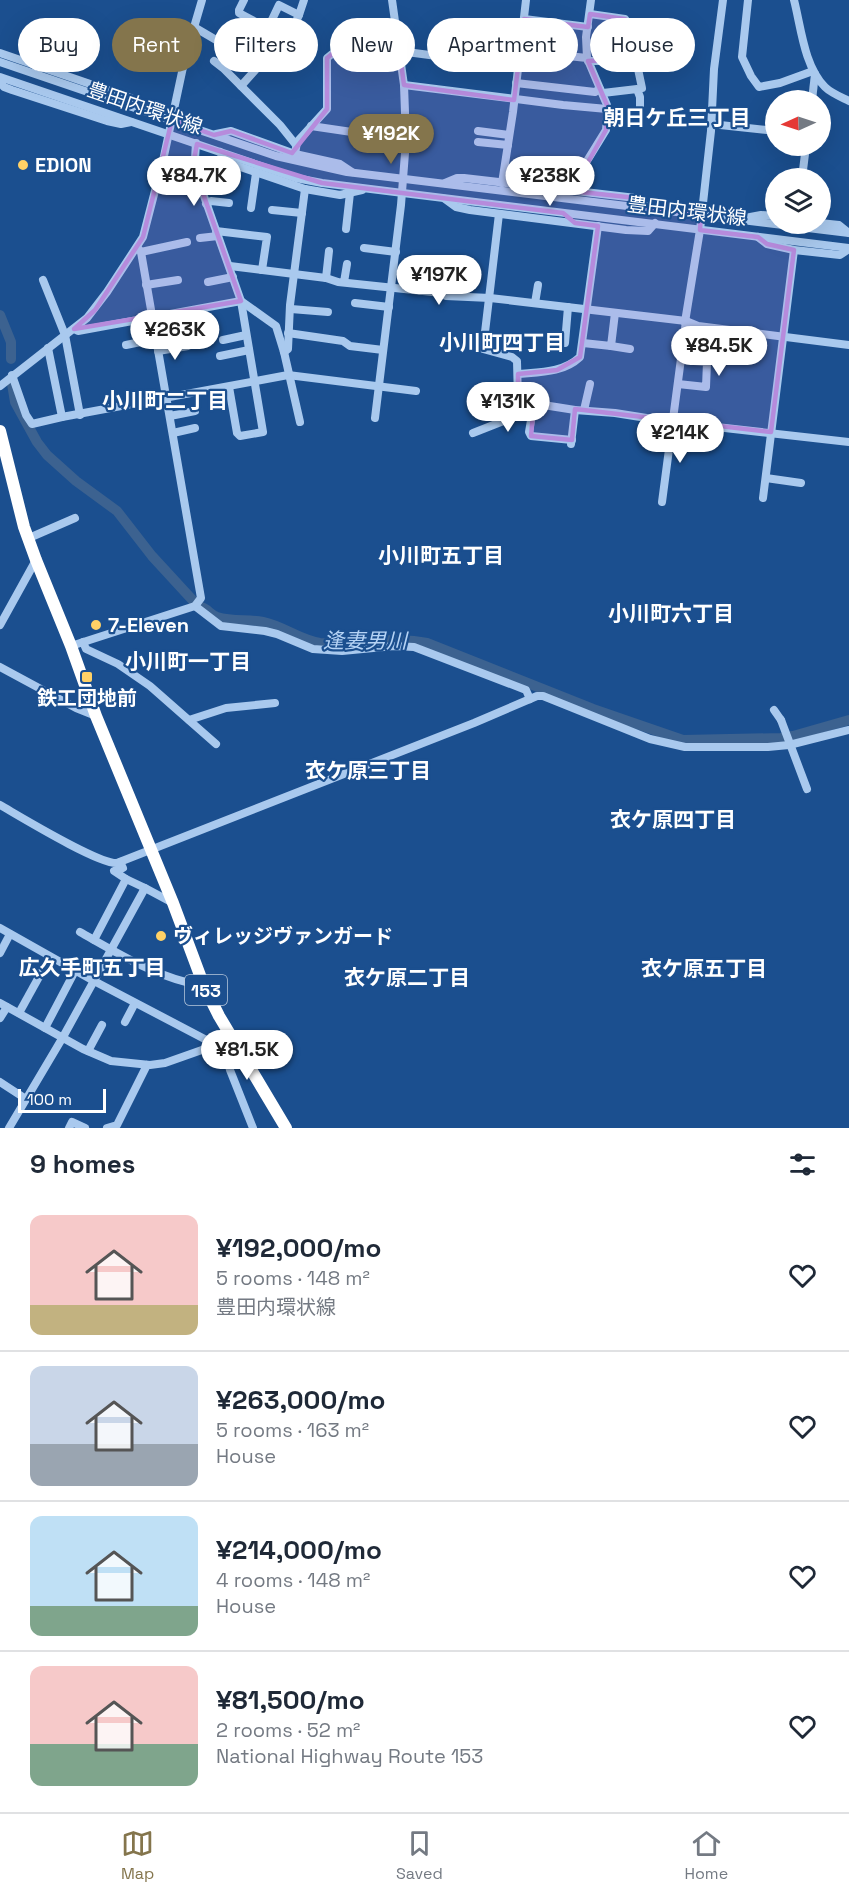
<!DOCTYPE html>
<meta charset="utf-8">
<style>
:root{--surface:#fff;--page:#f6f6f7;--text:#1f2937;--muted:#747a83;--line:#e0e1e3;--accent:#84754c}
body{margin:0;font-family:"Space Grotesk","Noto Sans JP",sans-serif;background:var(--page);color:var(--text);height:100vh;display:flex;flex-direction:column;font-size:22px;white-space:nowrap}
*{box-sizing:border-box;margin:0}
p{font-size:20px;color:var(--muted)}
.icon{flex:none;width:33px;height:33px;fill:none;stroke:currentColor;stroke-width:2;stroke-linecap:round;stroke-linejoin:round}
.map{position:relative;height:1128px;overflow:hidden}
.drawer{display:flex;flex-direction:column;background:var(--surface);flex:1}
.drawer>*{flex:none}
.hud{position:absolute;left:18px;top:18px;width:813px;height:54px;display:flex;gap:12px}
.needle{width:39px;rotate:267deg}
.tools{position:absolute;left:765px;top:90px;display:grid;gap:12px}
.tools a{display:grid;place-items:center;width:66px;height:66px;border-radius:50%;background:var(--surface);box-shadow:0 6px 24px #0002;font-size:30px}
.scale{position:absolute;left:18px;bottom:15px;width:88px;box-sizing:border-box;padding-left:6px;border:3px solid #fff;border-top:0;font-size:16px;line-height:21px;white-space:nowrap;color:#fff;-webkit-text-stroke:4px #1b4f8f;paint-order:stroke}
.price{position:absolute;translate:-50% -51px;padding:0 14px;border-radius:21px;background:#fff;color:#222;font-size:20px;line-height:39px;filter:drop-shadow(0 2px 3px #0008)}
.price::after{content:'';position:absolute;left:50%;top:36px;width:18px;height:14px;margin-left:-9px;background:inherit;clip-path:polygon(0 0,100% 0,50% 100%)}
.price.current{background:var(--accent);color:#fff}
ul{padding:0;list-style:none}
li{display:flex;align-items:center;gap:18px;height:150px;padding:0 30px}
li+li{border-top:2px solid var(--line)}
li span{display:grid;place-items:center;flex:none;width:168px;height:120px;border-radius:12px;color:#555}
li>.icon{margin-inline-start:auto}
span .icon{width:72px;height:72px;fill:#fffc;stroke-width:1}
li b{font-size:26px}
h2{display:flex;justify-content:space-between;align-items:center;height:72px;padding:0 30px;font-size:26px}
.tag{padding:0 21px;border-radius:27px;background:var(--surface);box-shadow:0 6px 24px #0002;font-size:21px;line-height:54px}
.tag.current{background:var(--accent);color:#fff}
.menu{display:flex;justify-content:space-around;align-items:center;height:84px;border-top:2px solid var(--line);background:var(--surface);font-size:16px;color:var(--muted)}
.menu a{display:grid;justify-items:center;gap:3px}
.menu .current{color:var(--accent)}
.map>svg:first-child{display:block}
</style>
<div class="map">
<svg width="849" height="1128" viewBox="0 0 849 1128">
<rect width="100%" height="100%" fill="#1b4f8f"/>
<g fill="none" stroke-linecap="round" stroke-linejoin="round">
<g stroke="#3c6290" stroke-width="10">
<path d="M0,315L11,342V359"/>
<path d="M12,384L15,402L37,442L47,455L76,481L117,511L152,556L198,606C208,608 209,614 217,617C233,622 248,619 263,622C283,626 300,640 320,643C338,645 354,641 371,641C390,640 408,639 427,643L593,709L683,740L781,738L793,736L849,720"/>
</g>
<g stroke="#a9c9ee" stroke-width="8">
<path d="M244,0L239,10V13L265,27L269,26L279,5L299,15L304,0"/>
<path d="M748,0L742,57L751,76L759,87L780,83L813,71"/>
<path d="M794,0C801,27 804,66 825,87C831,93 841,97 849,101"/>
<path d="M524,19L588,27"/>
<path d="M194,27L228,47"/>
<path d="M293,30L306,38"/>
<path d="M138,33C152,45 167,52 185,58"/>
<path d="M287,41L299,15"/>
<path d="M399,51L437,56L439,59"/>
<path d="M520,51L587,58"/>
<path d="M0,53L131,98L133,107"/>
<path d="M214,61L223,68L280,125L296,145"/>
<path d="M588,61H618L620,60L623,32L627,22L625,19L590,14"/>
<path d="M0,62L276,156L347,172L849,233"/>
<path d="M638,69L642,88"/>
<path d="M0,77L296,178L322,183L849,248"/>
<path d="M0,82L4,87L12,90L107,121L121,124L131,122"/>
<path d="M516,83L595,92L600,89"/>
<path d="M404,85L563,105L607,109"/>
<path d="M241,86L266,58"/>
<path d="M603,93L637,89L640,97V118"/>
<path d="M812,100L815,74"/>
<path d="M711,124L776,131"/>
<path d="M311,126L406,140"/>
<path d="M478,131L509,135"/>
<path d="M773,131L776,109"/>
<path d="M216,134L231,131L295,154L340,164L352,172"/>
<path d="M478,142L508,145"/>
<path d="M196,143L195,159L193,165L241,301L263,432L240,436L237,433L229,387"/>
<path d="M220,152L226,162L305,189L340,195L362,190"/>
<path d="M295,154L297,142L327,109V58L332,54L400,55"/>
<path d="M802,178L806,146"/>
<path d="M445,183L457,178H464L636,198L648,208"/>
<path d="M502,183L513,112L526,0"/>
<path d="M572,191L582,169L606,130L607,118V105L587,58L586,37L591,0"/>
<path d="M445,199L456,207L470,210L626,230L648,231L655,223"/>
<path d="M206,204L211,201L229,203"/>
<path d="M251,208L256,173"/>
<path d="M272,210L302,213"/>
<path d="M499,214L483,349L512,357L517,361L518,401L575,410L615,413L672,422L849,442"/>
<path d="M745,218L761,215L776,216"/>
<path d="M820,223L839,225L849,233"/>
<path d="M346,229L350,193"/>
<path d="M216,231L267,237L262,270"/>
<path d="M758,237L767,244L794,250L840,255L849,249"/>
<path d="M200,238L218,236"/>
<path d="M364,248L396,252"/>
<path d="M141,252L187,242"/>
<path d="M230,266L326,278L338,282L442,293L446,296L490,298L686,321"/>
<path d="M326,278L329,251"/>
<path d="M43,280L65,335L80,415"/>
<path d="M208,282L233,277"/>
<path d="M344,282L347,264"/>
<path d="M146,285L178,280"/>
<path d="M420,291L424,274"/>
<path d="M355,303L389,307"/>
<path d="M535,303L538,285"/>
<path d="M291,309L328,312"/>
<path d="M686,321L698,326L849,345"/>
<path d="M685,322L700,230L711,131L714,69L723,0"/>
<path d="M74,329L78,331L241,301L276,326L284,352L300,422"/>
<path d="M288,333L343,341L350,346L383,350"/>
<path d="M155,336L185,330"/>
<path d="M223,340L246,335"/>
<path d="M554,342L565,343L568,307"/>
<path d="M583,343L611,346L615,313"/>
<path d="M126,345L155,339"/>
<path d="M611,346L630,349"/>
<path d="M48,348L62,417L288,375L416,391"/>
<path d="M158,351L188,346"/>
<path d="M284,352L288,349L290,305L305,189"/>
<path d="M220,356L249,350"/>
<path d="M518,374C540,372 563,373 580,357L598,226"/>
<path d="M12,375L26,415L32,424L62,417"/>
<path d="M678,384L706,387L707,362L681,360"/>
<path d="M0,386L87,318L107,292L143,237L164,156L185,58L202,0"/>
<path d="M534,403L529,432L531,436L572,440"/>
<path d="M584,410L590,384"/>
<path d="M170,416L195,411"/>
<path d="M375,418L401,205L406,140L404,85L392,0"/>
<path d="M173,433L195,428"/>
<path d="M473,433L506,420L518,401"/>
<path d="M646,437L695,443"/>
<path d="M571,444L575,410"/>
<path d="M766,478L801,483"/>
<path d="M763,498L794,250"/>
<path d="M662,502L686,321"/>
<path d="M29,538L75,518"/>
<path d="M195,606L221,626L265,631L277,634L313,649L342,651L394,646L414,647L526,690L530,699"/>
<path d="M0,625L36,560"/>
<path d="M83,642L86,649L118,664L150,686L216,744"/>
<path d="M71,646L195,606L201,598L141,252L137,247"/>
<path d="M0,667L76,708L96,716"/>
<path d="M774,710L781,720"/>
<path d="M189,720L226,708L275,703"/>
<path d="M0,805C21,817 98,864 117,863L474,723L537,696H543L650,739L685,747H768L789,745L849,730"/>
<path d="M120,862L123,868L114,871L126,879L145,888"/>
<path d="M0,928L94,981L216,1045"/>
<path d="M80,932C119,954 159,979 204,986"/>
<path d="M94,940L126,879"/>
<path d="M0,953L10,934"/>
<path d="M0,1003L83,1049L111,1061L150,1065L165,1063L216,1045L223,1042L230,1034"/>
<path d="M19,1013L50,957"/>
<path d="M0,1018L7,1007"/>
<path d="M125,1022L135,1003"/>
<path d="M45,1028L75,971"/>
<path d="M223,1042L230,1070L253,1128"/>
<path d="M88,1051L102,1025"/>
<path d="M0,1082L26,1099"/>
<path d="M9,1128L63,1037L145,888L173,903"/>
<path d="M69,1128L72,1122L85,1128"/>
<path d="M107,1128L117,1125L147,1065"/>
</g>
<path stroke="#fff" stroke-width="12" d="M0,431L24,527L36,560L71,646L96,716L173,903L204,986L219,1016L286,1128"/>
<path stroke="#a9c9ee" stroke-width="8" d="M781,720L807,789"/>
</g>
<path fill="#b68bdc" fill-opacity="0.2" stroke="#b68bdc" stroke-width="4.5" stroke-linejoin="round" d="M590,14L625,19L620,60L588,61L607,105L606,130L572,191L636,198L648,208L701,214L700,230L758,237L767,244L794,250L771,432L575,409L572,440L531,436L534,403L518,401V374L557,370L580,357L598,226L575,223L563,213L322,183L197,144L193,165L241,301L74,329L95,310L143,237L172,120L214,135L231,131L292,153L327,109V58L332,54L400,55L404,85L514,100L524,19L588,27Z"/>
<g fill="#ffd166" stroke="#1b4f8f" stroke-width="2">
<circle cx="23" cy="165" r="6"/>
<circle cx="96" cy="625" r="6"/>
<rect x="81" y="671" width="12" height="12" rx="3"/>
<circle cx="161" cy="936" r="6"/>
</g>
<g text-anchor="middle" dominant-baseline="central" stroke-width="4.5" stroke-linejoin="round" paint-order="stroke">
<rect fill="#1b4f8f" stroke="#bbcadd" stroke-width="1.5" x="185" y="975" width="42" height="30" rx="4.5"/>
<g font-size="18" font-weight="bold" fill="#fff">
<text x="206" y="990">153</text>
</g>
<g font-size="20" fill="#fff" stroke="#1b4f8f">
<text transform="translate(145 108) rotate(19)">豊田内環状線</text>
<text transform="translate(687 211) rotate(7)">豊田内環状線</text>
</g>
<g font-size="20" font-weight="bold" fill="#fff" stroke="#1b4f8f" text-anchor="start">
<text x="35" y="165">EDION</text>
<text x="108" y="625">7-Eleven</text>
<text x="87" y="698" text-anchor="middle">鉄工団地前</text>
<text x="173" y="936">ヴィレッジヴァンガード</text>
</g>
<g font-size="21" font-weight="bold" fill="#fff" stroke="#1b4f8f">
<text x="677" y="117">朝日ケ丘三丁目</text>
<text x="502" y="342">小川町四丁目</text>
<text x="165" y="400">小川町二丁目</text>
<text x="441" y="555">小川町五丁目</text>
<text x="671" y="613">小川町六丁目</text>
<text x="188" y="661">小川町一丁目</text>
<text x="368" y="770">衣ケ原三丁目</text>
<text x="673" y="819">衣ケ原四丁目</text>
<text x="92" y="967">広久手町五丁目</text>
<text x="704" y="968">衣ケ原五丁目</text>
<text x="407" y="977">衣ケ原二丁目</text>
</g>
<g font-size="21" font-style="italic" fill="#b5d3f5" stroke="#1b4f8f">
<text x="365" y="640">逢妻男川</text>
</g>
</g>
</svg>
<div class="tools">
<a><svg class="needle" viewBox="-14 -14 28 28"><path d="M0-13l5 13h-10z" fill="#e53935"/><path d="M0 13l5-13h-10z" fill="#747a83"/></svg></a>
<a><svg class="icon" aria-label="layers" viewBox="0 0 24 24"><path d="M12 4l9 5-9 5-9-5zM3 14l9 5 9-5"/></svg></a>
</div>
<div class="scale">100 m</div>
<b class="price current" style="left:391px;top:165px">¥192K</b>
<b class="price" style="left:194px;top:207px">¥84.7K</b>
<b class="price" style="left:550px;top:207px">¥238K</b>
<b class="price" style="left:439px;top:306px">¥197K</b>
<b class="price" style="left:175px;top:361px">¥263K</b>
<b class="price" style="left:719px;top:377px">¥84.5K</b>
<b class="price" style="left:508px;top:433px">¥131K</b>
<b class="price" style="left:680px;top:464px">¥214K</b>
<b class="price" style="left:247px;top:1081px">¥81.5K</b>
<div class="hud">
<a class="tag">Buy</a>
<a class="tag current">Rent</a>
<a class="tag">Filters</a>
<a class="tag">New</a>
<a class="tag">Apartment</a>
<a class="tag">House</a>
</div>
</div>
<section class="drawer">
<h2>9 homes<svg class="icon" aria-label="filters" viewBox="0 0 24 24"><path d="M4 7h16M4 17h16"/><circle cx="9" cy="7" r="2"/><circle cx="15" cy="17" r="2"/></svg></h2>
<ul>
<li><span style="background:linear-gradient(#f6c9c9 75%,#c2b280 0)"><svg class="icon" aria-label="home" viewBox="0 0 24 24"><path d="M3 11l9-7 9 7M6 9v11h12V9"/></svg></span><div><b>¥192,000/mo</b><p>5 rooms · 148 m²</p><p>豊田内環状線</p></div><svg class="icon" aria-label="heart" viewBox="0 0 24 24"><path d="M12 20l-8-8c-3-5 5-10 8-4 3-6 11-1 8 4z"/></svg></li>
<li><span style="background:linear-gradient(#c9d6e8 65%,#9aa5b1 0)"><svg class="icon" aria-label="home" viewBox="0 0 24 24"><path d="M3 11l9-7 9 7M6 9v11h12V9"/></svg></span><div><b>¥263,000/mo</b><p>5 rooms · 163 m²</p><p>House</p></div><svg class="icon" aria-label="heart" viewBox="0 0 24 24"><path d="M12 20l-8-8c-3-5 5-10 8-4 3-6 11-1 8 4z"/></svg></li>
<li><span style="background:linear-gradient(#bfe0f5 75%,#7fa58c 0)"><svg class="icon" aria-label="home" viewBox="0 0 24 24"><path d="M3 11l9-7 9 7M6 9v11h12V9"/></svg></span><div><b>¥214,000/mo</b><p>4 rooms · 148 m²</p><p>House</p></div><svg class="icon" aria-label="heart" viewBox="0 0 24 24"><path d="M12 20l-8-8c-3-5 5-10 8-4 3-6 11-1 8 4z"/></svg></li>
<li><span style="background:linear-gradient(#f6c9c9 65%,#7fa58c 0)"><svg class="icon" aria-label="home" viewBox="0 0 24 24"><path d="M3 11l9-7 9 7M6 9v11h12V9"/></svg></span><div><b>¥81,500/mo</b><p>2 rooms · 52 m²</p><p>National Highway Route 153</p></div><svg class="icon" aria-label="heart" viewBox="0 0 24 24"><path d="M12 20l-8-8c-3-5 5-10 8-4 3-6 11-1 8 4z"/></svg></li>
</ul>
</section>
<nav class="menu">
<a class="current"><svg class="icon" aria-label="map" viewBox="0 0 24 24"><path d="M3 6l6-2 6 2 6-2v14l-6 2-6-2-6 2zM9 4v14M15 6v14"/></svg>Map</a>
<a><svg class="icon" aria-label="saved" viewBox="0 0 24 24"><path d="M7 4h10v16l-5-4-5 4z"/></svg>Saved</a>
<a><svg class="icon" aria-label="home" viewBox="0 0 24 24"><path d="M3 11l9-7 9 7M6 9v11h12V9"/></svg>Home</a>
</nav>
